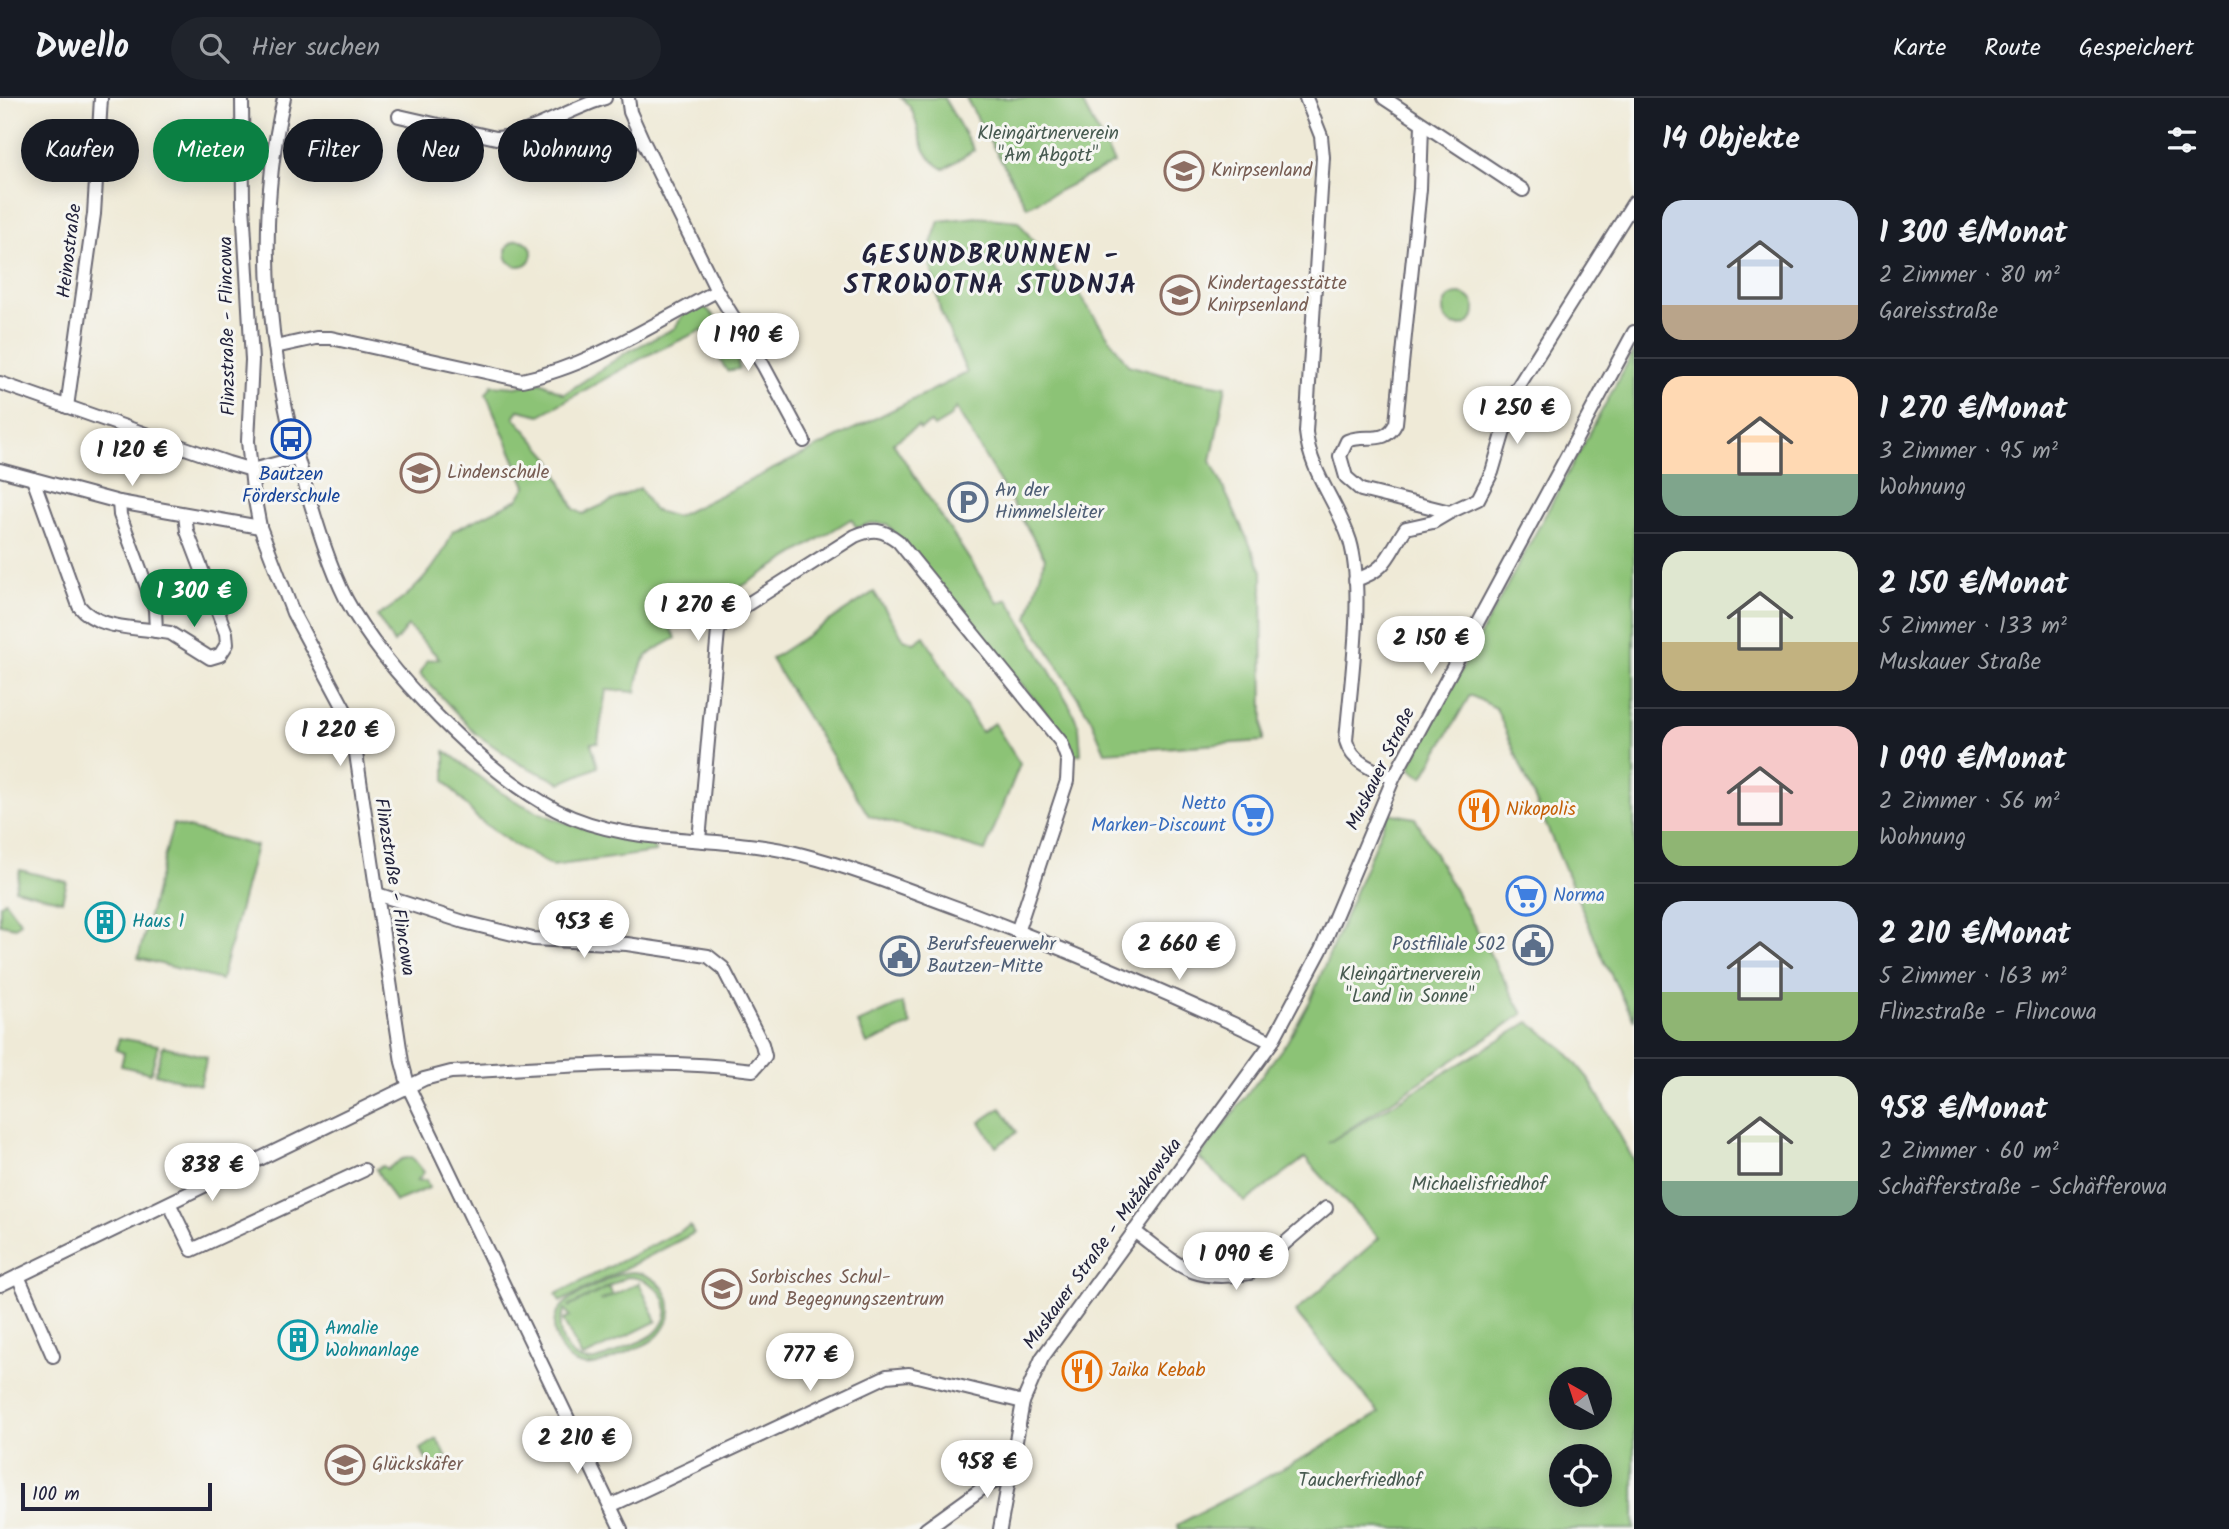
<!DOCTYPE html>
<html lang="de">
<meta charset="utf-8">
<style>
:root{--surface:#171b24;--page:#20242c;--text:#f1f3f6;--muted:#9ea1a6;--line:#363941;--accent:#0b8043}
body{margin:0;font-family:Kalam,sans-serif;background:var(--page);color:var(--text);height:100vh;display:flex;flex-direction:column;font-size:26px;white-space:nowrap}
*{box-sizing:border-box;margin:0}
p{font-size:23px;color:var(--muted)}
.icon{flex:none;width:38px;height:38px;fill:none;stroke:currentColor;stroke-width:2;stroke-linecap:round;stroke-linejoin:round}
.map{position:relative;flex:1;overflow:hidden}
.details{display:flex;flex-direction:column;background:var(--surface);width:595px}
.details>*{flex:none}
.hud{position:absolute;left:21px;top:21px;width:665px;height:63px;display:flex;gap:14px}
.needle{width:46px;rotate:321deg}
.controls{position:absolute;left:1549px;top:1269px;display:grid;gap:14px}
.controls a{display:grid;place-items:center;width:63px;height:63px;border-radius:50%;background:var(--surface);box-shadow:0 4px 18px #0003;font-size:35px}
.scale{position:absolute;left:21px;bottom:18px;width:191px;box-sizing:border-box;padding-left:7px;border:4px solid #22223b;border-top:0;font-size:19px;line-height:24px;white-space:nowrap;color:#22223b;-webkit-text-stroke:5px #f6f6f2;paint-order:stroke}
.price{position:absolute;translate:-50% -60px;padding:0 16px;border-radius:24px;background:#fff;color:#222;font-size:23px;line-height:46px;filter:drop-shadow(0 2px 4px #0008)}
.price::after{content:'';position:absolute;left:50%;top:42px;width:21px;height:16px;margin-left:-10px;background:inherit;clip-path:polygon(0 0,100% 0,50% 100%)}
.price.selected{background:var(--accent);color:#fff}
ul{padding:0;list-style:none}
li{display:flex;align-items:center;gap:21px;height:175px;padding:0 28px}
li+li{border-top:2px solid var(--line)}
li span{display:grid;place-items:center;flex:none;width:196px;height:140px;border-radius:21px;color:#555}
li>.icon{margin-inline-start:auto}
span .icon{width:84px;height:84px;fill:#fffc;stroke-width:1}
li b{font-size:30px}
h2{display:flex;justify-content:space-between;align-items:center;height:84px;padding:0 28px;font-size:30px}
.pill{padding:0 24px;border-radius:32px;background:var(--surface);box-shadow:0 4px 18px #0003;font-size:24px;line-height:63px}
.pill.selected{background:var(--accent);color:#fff}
header{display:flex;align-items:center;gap:42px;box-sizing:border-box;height:98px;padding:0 35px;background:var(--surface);border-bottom:2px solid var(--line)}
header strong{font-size:33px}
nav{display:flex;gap:38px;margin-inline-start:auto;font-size:24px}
.search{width:490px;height:63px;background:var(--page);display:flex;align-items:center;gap:18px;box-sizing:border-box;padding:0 24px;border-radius:38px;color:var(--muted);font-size:26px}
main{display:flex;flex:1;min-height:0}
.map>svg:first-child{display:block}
</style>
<header>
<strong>Dwello</strong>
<div class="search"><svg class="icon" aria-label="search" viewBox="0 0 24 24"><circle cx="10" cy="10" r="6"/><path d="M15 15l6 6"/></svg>Hier suchen</div>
<nav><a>Karte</a><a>Route</a><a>Gespeichert</a></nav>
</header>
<main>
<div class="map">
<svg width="1634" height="1431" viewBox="0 0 1634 1431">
<rect width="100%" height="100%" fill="#f6f6f2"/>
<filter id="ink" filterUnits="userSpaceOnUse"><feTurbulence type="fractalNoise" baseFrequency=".0143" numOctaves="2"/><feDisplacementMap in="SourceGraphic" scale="14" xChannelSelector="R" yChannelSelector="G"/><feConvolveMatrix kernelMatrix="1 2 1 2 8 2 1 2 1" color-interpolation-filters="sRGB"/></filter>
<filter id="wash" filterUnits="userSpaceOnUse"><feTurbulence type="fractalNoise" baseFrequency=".00686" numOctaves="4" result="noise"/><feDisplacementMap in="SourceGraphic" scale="28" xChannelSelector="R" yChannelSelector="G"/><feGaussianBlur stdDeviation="1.57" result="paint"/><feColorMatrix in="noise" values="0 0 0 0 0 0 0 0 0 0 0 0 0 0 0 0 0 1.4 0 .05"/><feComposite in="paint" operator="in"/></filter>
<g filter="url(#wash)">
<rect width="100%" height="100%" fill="#efead7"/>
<g fill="#8cc376" stroke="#577258" stroke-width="2" fill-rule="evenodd">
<path d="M901,0H944L974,52L944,71C910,53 925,16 901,0Z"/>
<path d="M966,0H1080L1114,65L1027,109Z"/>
<path d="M977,119L1018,123L1056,173L1078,195L1128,267L1171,279L1226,288L1211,363L1262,473L1263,643L1105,654L1091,621L1028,520L1045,460L956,310L949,320L934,329L931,325L920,331L918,328L893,345L998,505L1008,501L1070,608L1079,629L1081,656L1072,657L1067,640L887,426L870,425L857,430L851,421L728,497L723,490L713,496L703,495L664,520L676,540C642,559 642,556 636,594L606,592L598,644L591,645L598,669L561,685L520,666L476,636L420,576L427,562L440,561L408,528L394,545L377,518C411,499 439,469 453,433L518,401L526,388L486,296L492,287L516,289L541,284L564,296L627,254L675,230L685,212L701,206C722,223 737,243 739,271L727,273L702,232L648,257L540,317L519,312L514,319L550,360L574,411L583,416L640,390L653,412L676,419L967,275L940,212L928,154L939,123Z"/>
<circle cx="519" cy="155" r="13"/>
<circle cx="1459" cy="212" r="16"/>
<path d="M1634,253V922L1606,867L1496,610L1470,597L1423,679L1412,672L1410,667Z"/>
<path d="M874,494L904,541L914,545L924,538L981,634L994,625L1020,666L985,753L869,718L771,561Z"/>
<path d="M445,653C465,666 482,683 502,695C547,723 597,737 650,743L656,754L552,768L511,745L478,721L445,683Z"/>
<path d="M1388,715L1415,720L1523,916L1328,1045L1529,924L1564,951L1589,981L1634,1063V1431H1179L1177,1427L1312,1355L1379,1315L1295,1214L1379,1140L1305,1060L1245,1104L1199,1060L1287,944L1310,903ZM1600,1281V1320H1561V1281ZM1561,1358H1600V1396H1561Z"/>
<path d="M173,726L256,748L221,882L138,860Z"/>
<path d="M20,772L67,784L62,803L15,791Z"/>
<path d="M5,803L21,825L15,829L0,826V807Z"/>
<path d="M902,905L911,927L867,946L858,925Z"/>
<path d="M119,940L158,947L151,975L121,968L124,955L116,952Z"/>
<path d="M163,948L207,959L200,987L155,976Z"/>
<path d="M1001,1010L1017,1034L996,1049L980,1024Z"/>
<path d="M412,1059L424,1074L417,1083L426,1082L429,1090L395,1104L376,1071L383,1068L387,1071L402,1061Z"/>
<path d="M690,1128L694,1135L560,1204L556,1196Z"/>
<path d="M632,1174C662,1176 683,1207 661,1234C654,1244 641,1248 630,1253C600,1267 570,1282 556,1239C546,1209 576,1197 597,1187C608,1182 619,1174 632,1174ZM627,1179C657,1179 681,1209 656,1234C649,1241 636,1245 627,1249C606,1259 580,1275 565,1247C558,1234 558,1224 565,1211L570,1219L563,1222L582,1260L657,1223L639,1185L600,1203L613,1197L609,1189L568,1209Z"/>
<path d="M437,1341L448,1362L430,1369L421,1351Z"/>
</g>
</g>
<g filter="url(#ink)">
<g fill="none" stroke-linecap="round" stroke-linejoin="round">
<g stroke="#6a6872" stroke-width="16">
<g id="minor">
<path d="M242,0L243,106L252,262L248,343L253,392L260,429L293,515L345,612L354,642L402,964L409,990L621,1431"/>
<path d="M284,0C254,130 268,263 306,390C317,426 329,467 346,501C384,572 484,674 556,712C631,751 723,735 803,757C857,771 908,792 960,811C1065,851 1170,895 1272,944"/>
<path d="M628,0L630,14L642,41L717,193L763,267L804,343"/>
<path d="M1306,0L1321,38L1323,59L1306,334C1310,375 1338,405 1350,443C1365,494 1350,589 1346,643C1352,665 1374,673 1394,679"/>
<path d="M1384,0L1523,92"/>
<path d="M399,18L496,40C525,39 573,9 605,0"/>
<path d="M1422,26L1420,91L1396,325C1385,348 1367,335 1347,343L1340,358L1346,379L1361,392L1450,414L1478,401L1492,374L1516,292L1634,104"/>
<path d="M275,249L316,240H331L522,282C591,268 655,225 717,193"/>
<path d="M0,285L228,365L252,372L297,360"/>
<path d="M67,309L94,116L101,0"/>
<path d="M0,372L119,404L260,429"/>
<path d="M33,381L79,508C96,530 131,529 156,533"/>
<path d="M119,404L120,417L155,511L156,533L170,535L210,560L220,557L227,546L226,535L187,433L185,417"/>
<path d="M1355,482C1388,472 1388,456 1406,430L1433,424L1450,414"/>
<path d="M699,742L718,533L729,518L855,438C874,430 882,431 898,443L1061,644L1068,663L1067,683L1017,834"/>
<path d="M170,1107L192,1152L364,1072"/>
<path d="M1134,1133C1178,1166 1190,1186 1250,1175L1326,1110"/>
<path d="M18,1178L53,1258"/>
<path d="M0,1187L424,981L451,974C551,970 654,958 753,972L765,958L762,946L723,870L708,858L627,846L533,841L464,824L377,796"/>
<path d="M610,1408L887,1278L909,1276L1023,1304"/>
<path d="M926,1431L987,1387L1008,1379"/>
<path d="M1000,1431L1023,1304L1042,1260L1272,944L1321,852L1394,679L1634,234"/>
</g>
</g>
<use href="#minor" stroke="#fff" stroke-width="12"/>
</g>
</g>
<defs>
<g id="school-ring" transform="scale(2.0125)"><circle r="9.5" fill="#f6f6f2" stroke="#8d6e63" stroke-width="1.5"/><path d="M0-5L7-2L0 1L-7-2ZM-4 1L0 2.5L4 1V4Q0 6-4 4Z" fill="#8d6e63"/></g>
<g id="bus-ring" transform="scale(2.0125)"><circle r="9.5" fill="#f6f6f2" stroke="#1a4fb4" stroke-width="1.5"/><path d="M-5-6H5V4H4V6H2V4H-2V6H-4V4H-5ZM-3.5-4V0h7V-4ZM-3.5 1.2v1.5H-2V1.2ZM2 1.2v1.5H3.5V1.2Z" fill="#1a4fb4"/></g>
<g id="parking-ring" transform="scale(2.0125)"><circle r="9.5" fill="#f6f6f2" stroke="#5c6f8a" stroke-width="1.5"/><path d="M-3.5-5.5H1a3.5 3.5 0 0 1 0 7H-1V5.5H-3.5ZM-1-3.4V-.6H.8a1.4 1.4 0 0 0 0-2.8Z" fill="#5c6f8a"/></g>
<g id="restaurant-ring" transform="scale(2.0125)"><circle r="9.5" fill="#f6f6f2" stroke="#e8710a" stroke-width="1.5"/><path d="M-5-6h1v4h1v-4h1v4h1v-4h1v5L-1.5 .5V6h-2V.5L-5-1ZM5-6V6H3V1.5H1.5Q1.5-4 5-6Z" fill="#e8710a"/></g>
<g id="supermarket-ring" transform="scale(2.0125)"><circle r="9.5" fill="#f6f6f2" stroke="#3f7fe0" stroke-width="1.5"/><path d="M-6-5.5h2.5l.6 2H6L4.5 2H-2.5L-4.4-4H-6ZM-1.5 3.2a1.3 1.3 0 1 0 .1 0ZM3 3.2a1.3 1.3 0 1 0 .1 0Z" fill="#3f7fe0"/></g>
<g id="building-ring" transform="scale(2.0125)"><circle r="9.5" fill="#f6f6f2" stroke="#0f9aa8" stroke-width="1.5"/><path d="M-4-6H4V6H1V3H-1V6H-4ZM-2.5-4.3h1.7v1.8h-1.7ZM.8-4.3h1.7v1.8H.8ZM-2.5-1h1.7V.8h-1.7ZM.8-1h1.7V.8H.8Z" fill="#0f9aa8"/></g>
<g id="civic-ring" transform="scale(2.0125)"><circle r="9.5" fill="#f6f6f2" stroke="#5c6f8a" stroke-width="1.5"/><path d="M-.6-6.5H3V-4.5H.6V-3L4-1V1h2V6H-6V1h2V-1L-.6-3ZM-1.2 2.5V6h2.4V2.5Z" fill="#5c6f8a"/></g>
</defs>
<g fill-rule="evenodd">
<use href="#school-ring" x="1184" y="73"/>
<use href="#school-ring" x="1180" y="197"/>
<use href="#bus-ring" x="291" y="341"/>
<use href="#school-ring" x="420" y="375"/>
<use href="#parking-ring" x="968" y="404"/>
<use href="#restaurant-ring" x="1479" y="712"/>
<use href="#supermarket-ring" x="1253" y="717"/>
<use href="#supermarket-ring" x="1526" y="798"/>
<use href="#building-ring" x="105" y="824"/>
<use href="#civic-ring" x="1533" y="847"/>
<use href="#civic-ring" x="900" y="858"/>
<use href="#school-ring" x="722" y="1191"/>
<use href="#building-ring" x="298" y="1242"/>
<use href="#restaurant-ring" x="1082" y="1273"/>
<use href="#school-ring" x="345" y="1367"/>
</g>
<g text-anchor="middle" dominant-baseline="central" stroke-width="6" stroke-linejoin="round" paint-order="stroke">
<g font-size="19" fill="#475a50" stroke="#f6f6f2">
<text x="1048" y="36">Kleingärtnerverein<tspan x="1048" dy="22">"Am Abgott"</tspan></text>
<text x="1410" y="877">Kleingärtnerverein<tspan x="1410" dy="22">"Land in Sonne"</tspan></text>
<text x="1479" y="1087">Michaelisfriedhof</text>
<text x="1360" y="1383">Taucherfriedhof</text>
</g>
<g font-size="19" fill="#785e54" stroke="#f6f6f2" text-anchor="start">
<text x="1211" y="73">Knirpsenland</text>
<text x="1207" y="186">Kindertagesstätte<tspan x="1207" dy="22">Knirpsenland</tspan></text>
<text x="447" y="375">Lindenschule</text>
<text x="749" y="1180">Sorbisches Schul-<tspan x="749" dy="22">und Begegnungszentrum</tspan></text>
<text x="372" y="1367">Glückskäfer</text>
</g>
<g font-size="19" fill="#22223b" stroke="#f6f6f2">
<text transform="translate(70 153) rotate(-83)">Heinostraße</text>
<text transform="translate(228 228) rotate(-91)">Flinzstraße - Flincowa</text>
<text transform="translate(1381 671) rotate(-64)">Muskauer Straße</text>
<text transform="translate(394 789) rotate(81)">Flinzstraße - Flincowa</text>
<text transform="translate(1103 1146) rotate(-54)">Muskauer Straße - Mužakowska</text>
</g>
<g font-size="19" fill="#164399" stroke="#f6f6f2">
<text x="291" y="377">Bautzen<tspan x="291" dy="22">Förderschule</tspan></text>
</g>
<g font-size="19" fill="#4e5e75" stroke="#f6f6f2" text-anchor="start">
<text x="995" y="393">An der<tspan x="995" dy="22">Himmelsleiter</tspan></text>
<text x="927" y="847">Berufsfeuerwehr<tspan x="927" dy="22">Bautzen-Mitte</tspan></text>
<text x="1506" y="847" text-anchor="end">Postfiliale 502</text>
</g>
<g font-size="19" fill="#366cbe" stroke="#f6f6f2" text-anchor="end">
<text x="1226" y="706">Netto<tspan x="1226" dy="22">Marken-Discount</tspan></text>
<text x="1553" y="798" text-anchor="start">Norma</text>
</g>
<g font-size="19" fill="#c56008" stroke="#f6f6f2" text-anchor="start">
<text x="1506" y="712">Nikopolis</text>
<text x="1109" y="1273">Jaika Kebab</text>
</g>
<g font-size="19" fill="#0d838f" stroke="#f6f6f2" text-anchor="start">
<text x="132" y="824">Haus 1</text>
<text x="325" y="1231">Amalie<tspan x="325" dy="22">Wohnanlage</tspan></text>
</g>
<g font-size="26" font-weight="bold" letter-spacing="2" fill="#22223b" stroke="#f6f6f2">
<text x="991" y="158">GESUNDBRUNNEN -<tspan x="991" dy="30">STROWOTNA STUDNJA</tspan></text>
</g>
</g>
</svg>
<div class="controls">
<a><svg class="needle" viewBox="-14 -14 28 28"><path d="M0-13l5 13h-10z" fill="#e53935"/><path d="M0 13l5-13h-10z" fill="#9ea1a6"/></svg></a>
<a><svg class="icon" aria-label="locate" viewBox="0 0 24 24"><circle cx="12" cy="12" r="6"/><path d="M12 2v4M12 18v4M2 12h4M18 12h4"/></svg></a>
</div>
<div class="scale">100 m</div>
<b class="price" style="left:748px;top:275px">1 190 €</b>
<b class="price" style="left:1517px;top:348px">1 250 €</b>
<b class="price" style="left:132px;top:390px">1 120 €</b>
<b class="price selected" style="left:194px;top:531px">1 300 €</b>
<b class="price" style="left:698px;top:545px">1 270 €</b>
<b class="price" style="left:1431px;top:578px">2 150 €</b>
<b class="price" style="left:340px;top:670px">1 220 €</b>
<b class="price" style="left:584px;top:862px">953 €</b>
<b class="price" style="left:1179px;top:884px">2 660 €</b>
<b class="price" style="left:212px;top:1105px">838 €</b>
<b class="price" style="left:1236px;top:1194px">1 090 €</b>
<b class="price" style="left:810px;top:1295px">777 €</b>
<b class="price" style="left:577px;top:1378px">2 210 €</b>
<b class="price" style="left:987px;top:1402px">958 €</b>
<div class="hud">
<a class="pill">Kaufen</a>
<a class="pill selected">Mieten</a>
<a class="pill">Filter</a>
<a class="pill">Neu</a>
<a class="pill">Wohnung</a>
</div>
</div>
<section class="details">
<h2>14 Objekte<svg class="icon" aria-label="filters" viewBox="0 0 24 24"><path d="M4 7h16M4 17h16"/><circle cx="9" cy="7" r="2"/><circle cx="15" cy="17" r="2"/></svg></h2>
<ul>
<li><span style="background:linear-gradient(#c9d6e8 75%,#b9a48a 0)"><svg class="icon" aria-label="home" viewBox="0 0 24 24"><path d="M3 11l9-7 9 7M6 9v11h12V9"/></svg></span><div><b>1 300 €/Monat</b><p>2 Zimmer · 80 m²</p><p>Gareisstraße</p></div></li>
<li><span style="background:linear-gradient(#ffd9b3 70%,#7fa58c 0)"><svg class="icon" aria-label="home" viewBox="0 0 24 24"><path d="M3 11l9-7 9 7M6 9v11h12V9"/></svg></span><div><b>1 270 €/Monat</b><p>3 Zimmer · 95 m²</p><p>Wohnung</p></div></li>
<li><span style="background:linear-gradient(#dfe7d0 65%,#c2b280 0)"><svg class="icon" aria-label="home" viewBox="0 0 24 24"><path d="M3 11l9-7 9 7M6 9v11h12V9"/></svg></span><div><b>2 150 €/Monat</b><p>5 Zimmer · 133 m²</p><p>Muskauer Straße</p></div></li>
<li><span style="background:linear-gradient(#f6c9c9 75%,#8fb573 0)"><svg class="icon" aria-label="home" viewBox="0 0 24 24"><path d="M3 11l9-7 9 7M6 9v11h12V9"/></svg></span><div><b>1 090 €/Monat</b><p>2 Zimmer · 56 m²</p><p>Wohnung</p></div></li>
<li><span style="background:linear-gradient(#c9d6e8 65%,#8fb573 0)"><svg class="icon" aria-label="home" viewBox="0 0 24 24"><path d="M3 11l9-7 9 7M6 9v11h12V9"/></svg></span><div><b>2 210 €/Monat</b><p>5 Zimmer · 163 m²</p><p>Flinzstraße - Flincowa</p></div></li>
<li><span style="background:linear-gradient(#dfe7d0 75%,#7fa58c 0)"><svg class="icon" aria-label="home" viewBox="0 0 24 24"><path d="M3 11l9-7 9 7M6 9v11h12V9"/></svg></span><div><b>958 €/Monat</b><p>2 Zimmer · 60 m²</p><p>Schäfferstraße - Schäfferowa</p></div></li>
</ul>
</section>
</main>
